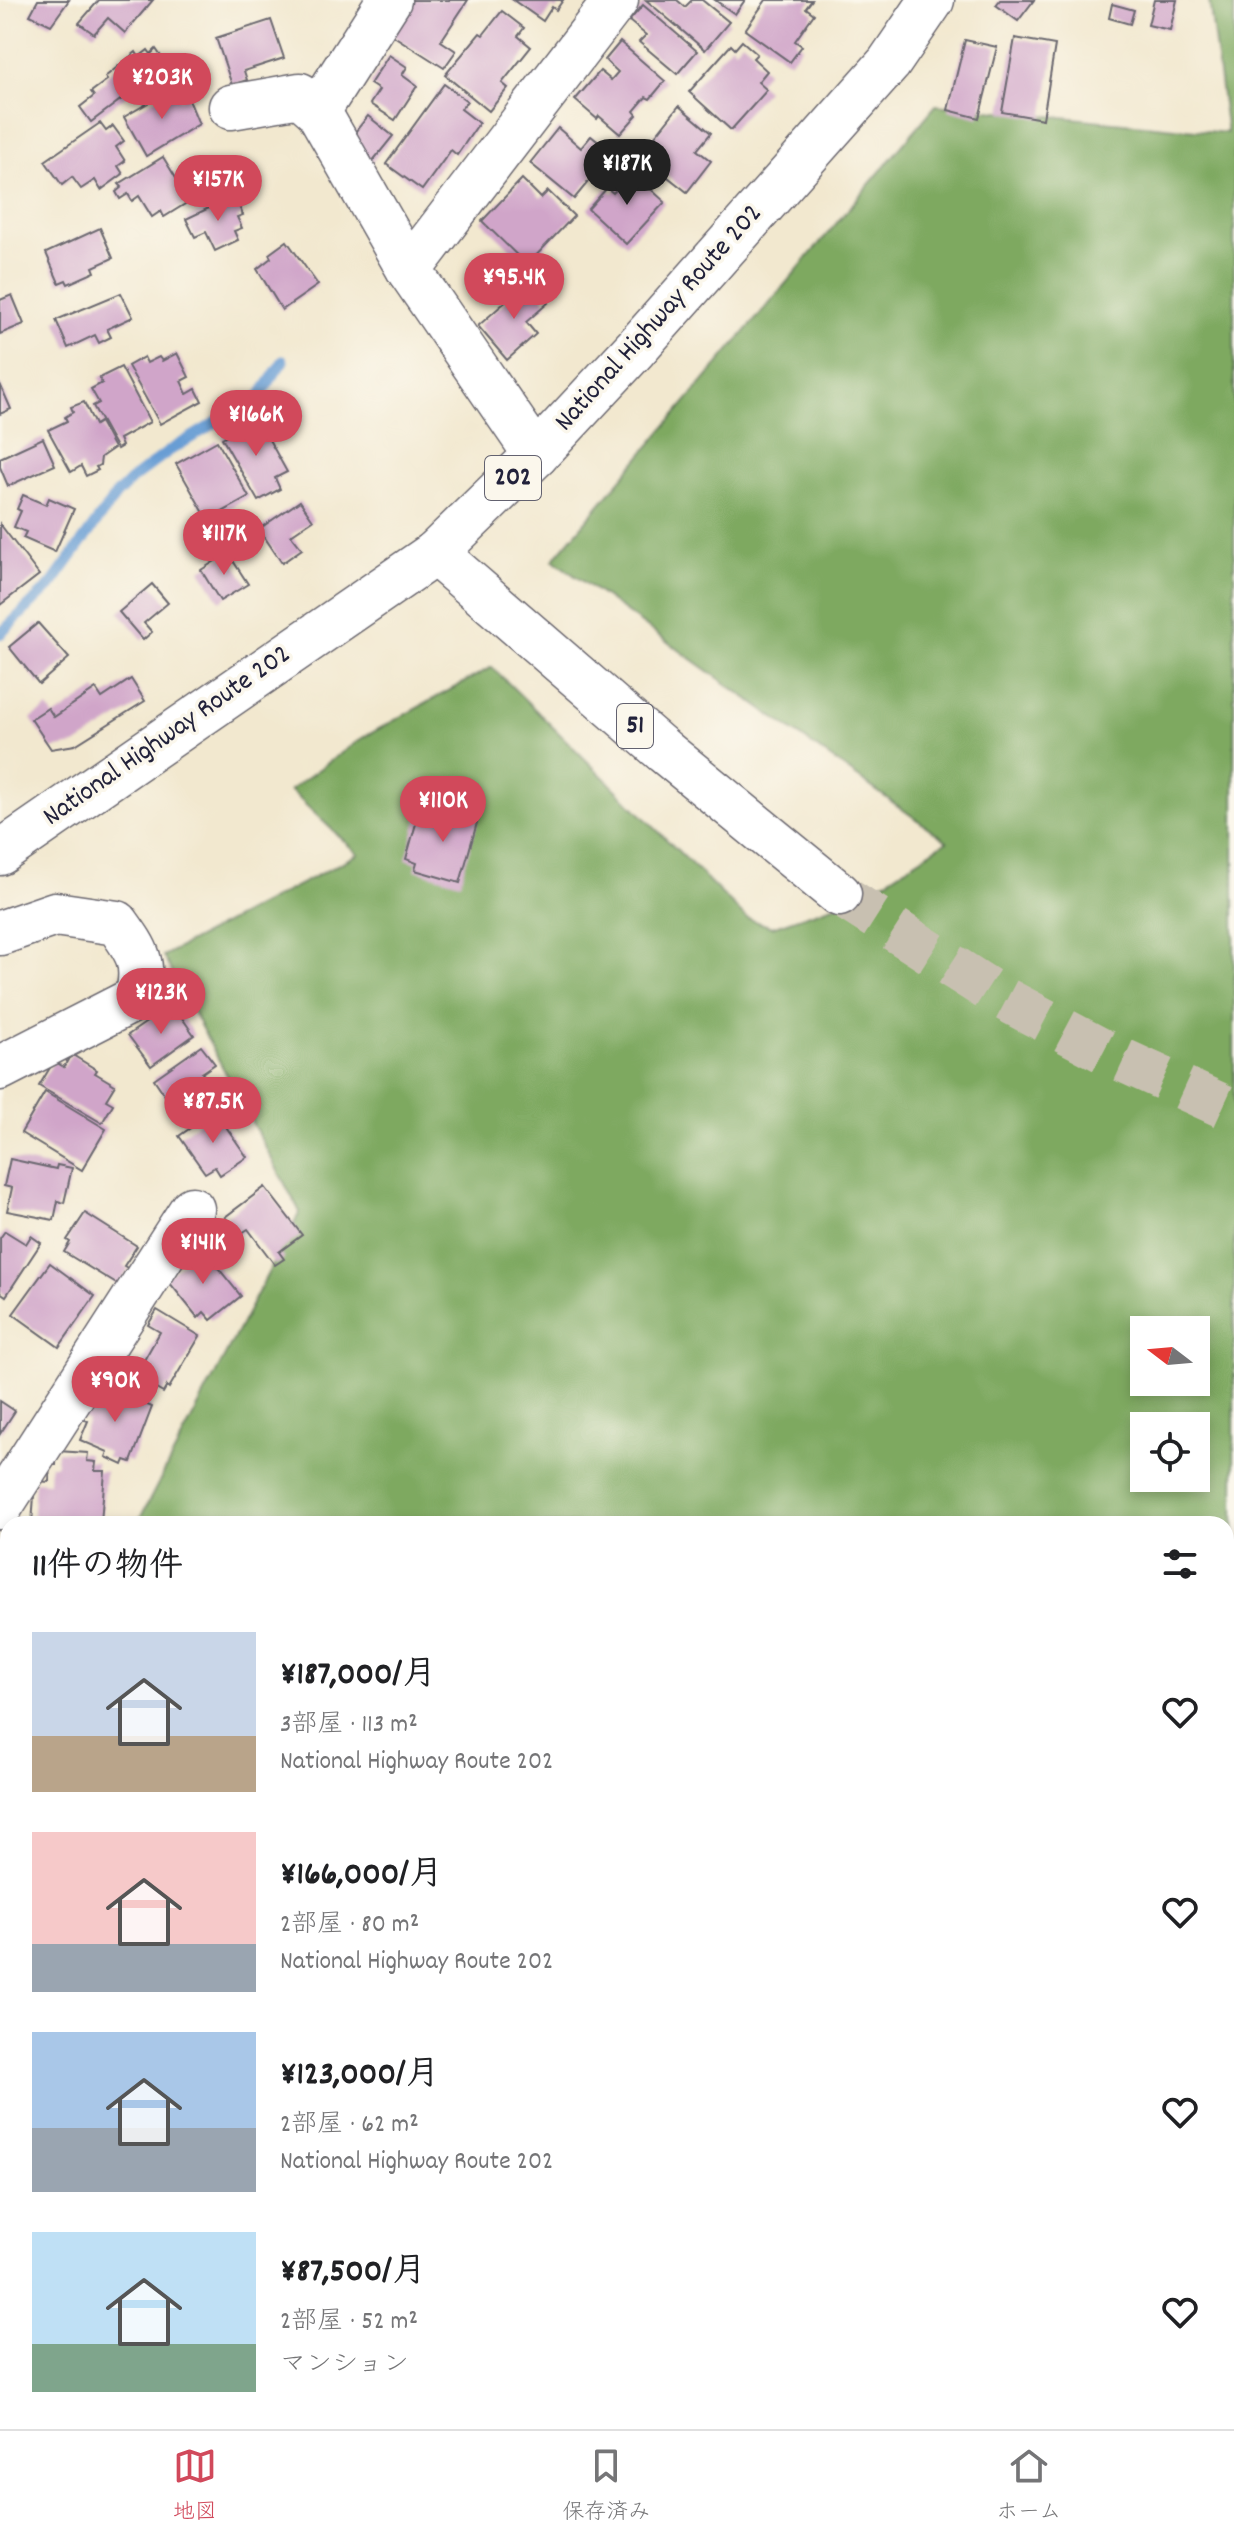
<!DOCTYPE html>
<html lang="ja">
<meta charset="utf-8">
<style>
:root{--surface:#fff;--page:#f2f2f2;--text:#202124;--muted:#757577;--line:#e0e0e0;--accent:#d1495b}
body{margin:0;font-family:Dekko,"Klee One",sans-serif;background:var(--page);color:var(--text);height:100vh;display:flex;flex-direction:column;font-size:30px;white-space:nowrap}
*{box-sizing:border-box;margin:0}
p{font-size:26px;color:var(--muted)}
.icon{flex:none;width:44px;height:44px;fill:none;stroke:currentColor;stroke-width:2;stroke-linecap:round;stroke-linejoin:round}
.map{position:relative;flex:1;overflow:hidden}
.sheet{position:absolute;left:0px;top:1516px;width:1234px;height:914px;display:flex;flex-direction:column;background:var(--surface);border-radius:24px 24px 0 0;box-shadow:0 4px 12px #0003}
.sheet>*{flex:none}
.needle{width:52px;rotate:286deg}
.tools{position:absolute;left:1130px;top:1316px;display:grid;gap:16px}
.tools a{display:grid;place-items:center;width:80px;height:80px;border-radius:0px;background:var(--surface);box-shadow:0 4px 12px #0003;font-size:40px}
.price{position:absolute;translate:-50% -68px;padding:0 18px;border-radius:28px;background:var(--accent);color:#fff;font-size:26px;line-height:52px;filter:drop-shadow(0 2px 4px #0008)}
.price::after{content:'';position:absolute;left:50%;top:48px;width:24px;height:18px;margin-left:-12px;background:inherit;clip-path:polygon(0 0,100% 0,50% 100%)}
.price.selected{background:#222;color:#fff}
ul{padding:0;list-style:none}
li{display:flex;align-items:center;gap:24px;height:200px;padding:0 32px}
li span{display:grid;place-items:center;flex:none;width:224px;height:160px;border-radius:0px;color:#555}
li>.icon{margin-inline-start:auto}
span .icon{width:96px;height:96px;fill:#fffc;stroke-width:1}
li b{font-size:34px}
h2{display:flex;justify-content:space-between;align-items:center;height:96px;padding:0 32px;font-size:34px}
.tabs{display:flex;justify-content:space-around;align-items:center;height:112px;border-top:2px solid var(--line);background:var(--surface);font-size:22px;color:var(--muted)}
.tabs a{display:grid;justify-items:center;gap:4px}
.tabs .selected{color:var(--accent)}
.map>svg:first-child{display:block}
</style>
<div class="map">
<svg width="1234" height="2429" viewBox="0 0 1234 2429">
<rect width="100%" height="100%" fill="#fbf7ec"/>
<filter id="ink" filterUnits="userSpaceOnUse"><feTurbulence type="fractalNoise" baseFrequency=".0125" numOctaves="2"/><feDisplacementMap in="SourceGraphic" scale="16" xChannelSelector="R" yChannelSelector="G"/><feConvolveMatrix kernelMatrix="1 2 1 2 8 2 1 2 1" color-interpolation-filters="sRGB"/></filter>
<filter id="wash" filterUnits="userSpaceOnUse"><feTurbulence type="fractalNoise" baseFrequency=".006" numOctaves="4" result="noise"/><feDisplacementMap in="SourceGraphic" scale="32" xChannelSelector="R" yChannelSelector="G"/><feGaussianBlur stdDeviation="1.8" result="paint"/><feColorMatrix in="noise" values="0 0 0 0 0 0 0 0 0 0 0 0 0 0 0 0 0 1.4 0 .05"/><feComposite in="paint" operator="in"/></filter>
<g filter="url(#wash)">
<rect width="100%" height="100%" fill="#f2e8cf"/>
<g fill="#7ea960" stroke="#50664e" stroke-width="2" fill-rule="evenodd">
<path d="M1209,0H1234V2429H210L209,2422H1226V1524H137L300,1212L163,956L358,854L290,790L362,738L492,667L746,918L772,927L862,896L947,841L553,560L936,105L1227,133ZM1144,1330H1196V1382H1144ZM1144,1426H1196V1478H1144Z"/>
<path d="M8,1564V1893H0V1565Z"/>
</g>
<g fill="none" stroke-linecap="round" stroke-linejoin="round">
<path stroke="#689dd4" stroke-width="11" d="M0,634L51,585L116,495L131,480L169,451L260,396L283,361"/>
</g>
<g id="blocks">
<g fill="#d0a5c9">
<path d="M38,0H69L51,25L30,15Z"/>
<path d="M99,0H153L125,33L108,18L94,34L79,23Z"/>
<path d="M410,0H468L441,41L456,51L444,68L389,33Z"/>
<path d="M513,0H563L556,10L552,7L543,21Z"/>
<path d="M646,0H677L685,7L692,0H702L729,22L705,50Z"/>
<path d="M715,0H745L735,14Z"/>
<path d="M766,0H812L806,8L814,14L795,41L802,46L790,62L745,30Z"/>
<path d="M1000,0H1034L1018,21L996,5Z"/>
<path d="M1154,0H1177L1170,30L1148,25Z"/>
<path d="M1112,4L1134,10L1130,24L1109,18Z"/>
<path d="M643,5L697,51L677,74L639,42L646,35L629,21Z"/>
<path d="M502,11L524,28L518,36L531,47L502,83L508,88L489,111L445,75L480,33L483,35Z"/>
<path d="M271,20L284,58L244,71L247,80L232,85L216,38Z"/>
<path d="M1015,38L1055,45L1043,119L1002,112Z"/>
<path d="M965,40L997,47L979,118L948,110Z"/>
<path d="M742,41L757,54L753,58L767,71L758,82L767,90L731,130L689,92L731,45L735,49Z"/>
<path d="M620,42L665,81L650,99L646,97L634,111L637,115L620,134L599,116L597,119L575,100L600,71L611,80L618,72L605,60Z"/>
<path d="M156,49L167,65L91,122L80,107L94,96L91,92L107,80L105,77L136,52L139,57L148,50L151,54Z"/>
<path d="M389,55L407,67L402,75L417,86L395,120L370,104L379,90L370,84Z"/>
<path d="M444,84L467,101L461,109L479,123L457,155L451,150L422,190L386,164Z"/>
<path d="M174,88L180,99L187,95L199,124L146,156L124,117Z"/>
<path d="M679,106L711,133L697,150L711,161L687,192L640,155Z"/>
<path d="M368,116L393,136L372,162L361,153L356,131Z"/>
<path d="M100,123L106,131L113,126L124,141L116,147L125,161L118,166L123,174L101,190L95,180L81,189L72,177L62,185L45,161Z"/>
<path d="M558,128L581,148L591,136L607,149L597,161L602,165L574,199L530,163Z"/>
<path d="M163,157L190,201L164,217L161,211L152,217L139,196L132,201L128,194L120,199L116,192L122,187L119,184Z"/>
<path d="M632,172L665,202L626,244L588,209L607,188L613,193Z"/>
<path d="M522,179L541,198L548,191L574,216L527,265L482,221Z"/>
<path d="M234,196L243,215L237,217L242,228L234,231L238,240L215,251L206,232L195,237L186,219Z"/>
<path d="M100,228L113,258L93,267L95,272L68,284L66,280L59,283L46,253Z"/>
<path d="M287,241L318,285L282,310L257,269L271,258L269,254Z"/>
<path d="M529,281L548,303L526,322L536,334L507,360L478,326Z"/>
<path d="M121,293L133,317L107,329L111,337L99,343L95,335L68,348L56,320Z"/>
<path d="M12,295L24,324L0,334V300Z"/>
<path d="M177,353L189,377L181,381L187,394L196,389L202,401L160,424L128,366L144,357L147,363L159,357L162,361Z"/>
<path d="M121,367L150,422L119,439L122,446L117,449L93,406L99,403L91,389L102,383L99,378Z"/>
<path d="M0,384L11,409L0,414Z"/>
<path d="M84,402L95,425L100,422L114,448L101,457L100,465L96,467L98,470L86,476L81,466L71,472L48,430L67,421L65,417L73,412L71,407Z"/>
<path d="M257,418L287,472L275,478L280,489L258,501L222,438Z"/>
<path d="M43,438L55,465L8,486L0,467V458Z"/>
<path d="M217,441L249,497L208,520L176,464Z"/>
<path d="M23,495L46,505L49,498L74,509L55,552L23,538L26,532L14,527L21,511L17,509Z"/>
<path d="M300,501L313,520L291,535L302,549L282,563L259,529Z"/>
<path d="M0,524L39,575L0,605Z"/>
<path d="M228,553L248,584L220,601L201,570Z"/>
<path d="M152,584L168,603L144,623L152,632L143,640L119,612Z"/>
<path d="M38,623L69,658L39,684L9,647Z"/>
<path d="M131,679L145,701L75,745L51,749L31,719L48,708L54,717L96,689L102,698Z"/>
<path d="M446,807L479,816L460,883L415,870L417,863L406,859L419,813L443,820Z"/>
<path d="M175,1008L194,1035L151,1066L128,1035L161,1012L164,1016Z"/>
<path d="M201,1046L215,1064L202,1073L215,1090L179,1116L154,1079Z"/>
<path d="M71,1054L97,1070L95,1073L115,1085L106,1100L113,1104L102,1123L39,1086L54,1061L64,1067Z"/>
<path d="M45,1092L106,1129L82,1170L21,1133Z"/>
<path d="M215,1111L247,1157L220,1175L215,1167L205,1173L179,1136Z"/>
<path d="M10,1159L56,1169L57,1165L72,1168L64,1203L58,1201L54,1220L7,1211L12,1188L4,1186Z"/>
<path d="M265,1187L302,1235L279,1252L284,1259L275,1265L248,1229L239,1235L225,1217Z"/>
<path d="M85,1213L137,1246L124,1266L129,1269L118,1285L64,1252L70,1242L67,1240Z"/>
<path d="M5,1231L26,1244L31,1236L41,1243L6,1296L0,1292V1238Z"/>
<path d="M202,1248L241,1296L211,1320L204,1312L198,1318L165,1277Z"/>
<path d="M50,1263L95,1296L59,1347L13,1314Z"/>
<path d="M157,1310L200,1336L169,1388L167,1386L163,1393L139,1379L143,1371L139,1369L160,1332L148,1325Z"/>
<path d="M96,1387L116,1396L118,1392L152,1407L131,1462L125,1460L123,1465L106,1457L108,1452L80,1440L88,1421L81,1418Z"/>
<path d="M0,1401L15,1411L0,1434Z"/>
<path d="M57,1451L88,1453L87,1461L96,1462L95,1471H105L101,1523L32,1524L35,1481L49,1482L50,1465H56Z"/>
<rect x="83" y="2422" width="32" height="7"/>
</g>
</g>
</g>
<g filter="url(#ink)">
<use href="#blocks" fill-opacity="0" stroke="#6b676f" stroke-width="2"/>
<g fill="none" stroke-linecap="round" stroke-linejoin="round">
<path stroke="#c8c0b1" stroke-width="44" stroke-dasharray="44 22" stroke-linecap="butt" d="M839,894L997,995L1109,1054L1234,1111"/>
<g stroke="#6b676f" stroke-width="47">
<g id="street">
<path d="M231,107L300,95L318,111L409,270L536,455"/>
<path d="M318,111L389,0"/>
<path d="M409,270L616,0"/>
<path d="M0,933L55,914L117,923C137,951 146,962 137,998L0,1068"/>
<path d="M0,1507L192,1209"/>
<path d="M0,1911L8,1909"/>
<path d="M31,2429L32,2422"/>
</g>
</g>
<g stroke="#6b676f" stroke-width="47">
<path id="primary" d="M435,553L665,752L839,894"/>
</g>
<g stroke="#6b676f" stroke-width="47">
<path id="highway" d="M0,853L435,553L536,455L635,349L889,63L932,0"/>
</g>
<use href="#street" stroke="#fff" stroke-width="44"/>
<use href="#primary" stroke="#fff" stroke-width="44"/>
<use href="#highway" stroke="#fff" stroke-width="44"/>
</g>
</g>
<g text-anchor="middle" dominant-baseline="central" stroke-width="7" stroke-linejoin="round" paint-order="stroke">
<g fill="#fbf7ec" stroke="#636270" stroke-width="2">
<rect x="485" y="456" width="56" height="44" rx="6"/>
<rect x="617" y="704" width="36" height="44" rx="6"/>
</g>
<g font-size="26" font-weight="bold" fill="#22223b">
<text x="513" y="478">202</text>
<text x="635" y="726">51</text>
</g>
<g font-size="28" fill="#22223b" stroke="#fbf7ec">
<text transform="translate(660 319) rotate(-48)">National Highway Route 202</text>
<text transform="translate(168 737) rotate(-35)">National Highway Route 202</text>
</g>
</g>
</svg>
<div class="tools">
<a><svg class="needle" viewBox="-14 -14 28 28"><path d="M0-13l5 13h-10z" fill="#e53935"/><path d="M0 13l5-13h-10z" fill="#757577"/></svg></a>
<a><svg class="icon" aria-label="locate" viewBox="0 0 24 24"><circle cx="12" cy="12" r="6"/><path d="M12 2v4M12 18v4M2 12h4M18 12h4"/></svg></a>
</div>
<b class="price" style="left:162px;top:121px">¥203K</b>
<b class="price selected" style="left:627px;top:207px">¥187K</b>
<b class="price" style="left:218px;top:223px">¥157K</b>
<b class="price" style="left:514px;top:321px">¥95.4K</b>
<b class="price" style="left:256px;top:458px">¥166K</b>
<b class="price" style="left:224px;top:577px">¥117K</b>
<b class="price" style="left:443px;top:844px">¥110K</b>
<b class="price" style="left:161px;top:1036px">¥123K</b>
<b class="price" style="left:213px;top:1145px">¥87.5K</b>
<b class="price" style="left:203px;top:1286px">¥141K</b>
<b class="price" style="left:115px;top:1424px">¥90K</b>
<section class="sheet">
<h2>11件の物件<svg class="icon" aria-label="filters" viewBox="0 0 24 24"><path d="M4 7h16M4 17h16"/><circle cx="9" cy="7" r="2"/><circle cx="15" cy="17" r="2"/></svg></h2>
<ul>
<li><span style="background:linear-gradient(#c9d6e8 65%,#b9a48a 0)"><svg class="icon" aria-label="home" viewBox="0 0 24 24"><path d="M3 11l9-7 9 7M6 9v11h12V9"/></svg></span><div><b>¥187,000/月</b><p>3部屋 · 113 m²</p><p>National Highway Route 202</p></div><svg class="icon" aria-label="heart" viewBox="0 0 24 24"><path d="M12 20l-8-8c-3-5 5-10 8-4 3-6 11-1 8 4z"/></svg></li>
<li><span style="background:linear-gradient(#f6c9c9 70%,#9aa5b1 0)"><svg class="icon" aria-label="home" viewBox="0 0 24 24"><path d="M3 11l9-7 9 7M6 9v11h12V9"/></svg></span><div><b>¥166,000/月</b><p>2部屋 · 80 m²</p><p>National Highway Route 202</p></div><svg class="icon" aria-label="heart" viewBox="0 0 24 24"><path d="M12 20l-8-8c-3-5 5-10 8-4 3-6 11-1 8 4z"/></svg></li>
<li><span style="background:linear-gradient(#a9c7e8 60%,#9aa5b1 0)"><svg class="icon" aria-label="home" viewBox="0 0 24 24"><path d="M3 11l9-7 9 7M6 9v11h12V9"/></svg></span><div><b>¥123,000/月</b><p>2部屋 · 62 m²</p><p>National Highway Route 202</p></div><svg class="icon" aria-label="heart" viewBox="0 0 24 24"><path d="M12 20l-8-8c-3-5 5-10 8-4 3-6 11-1 8 4z"/></svg></li>
<li><span style="background:linear-gradient(#bfe0f5 70%,#7fa58c 0)"><svg class="icon" aria-label="home" viewBox="0 0 24 24"><path d="M3 11l9-7 9 7M6 9v11h12V9"/></svg></span><div><b>¥87,500/月</b><p>2部屋 · 52 m²</p><p>マンション</p></div><svg class="icon" aria-label="heart" viewBox="0 0 24 24"><path d="M12 20l-8-8c-3-5 5-10 8-4 3-6 11-1 8 4z"/></svg></li>
</ul>
</section>
</div>
<nav class="tabs">
<a class="selected"><svg class="icon" aria-label="map" viewBox="0 0 24 24"><path d="M3 6l6-2 6 2 6-2v14l-6 2-6-2-6 2zM9 4v14M15 6v14"/></svg>地図</a>
<a><svg class="icon" aria-label="saved" viewBox="0 0 24 24"><path d="M7 4h10v16l-5-4-5 4z"/></svg>保存済み</a>
<a><svg class="icon" aria-label="home" viewBox="0 0 24 24"><path d="M3 11l9-7 9 7M6 9v11h12V9"/></svg>ホーム</a>
</nav>
